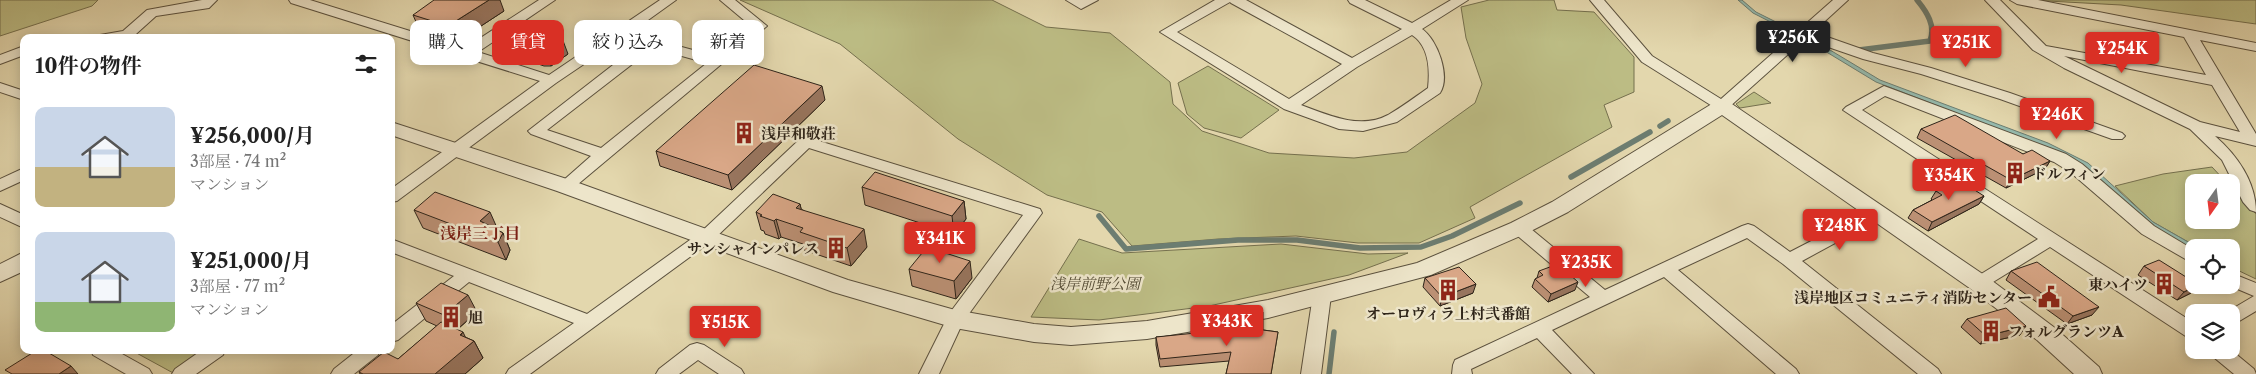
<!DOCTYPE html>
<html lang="ja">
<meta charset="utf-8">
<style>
:root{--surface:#fff;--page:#f2f2f2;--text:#222;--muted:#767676;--accent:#d93025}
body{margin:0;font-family:"Libre Caslon Text","Noto Serif JP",serif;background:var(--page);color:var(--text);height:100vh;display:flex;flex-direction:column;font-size:19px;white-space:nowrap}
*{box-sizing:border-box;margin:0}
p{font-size:16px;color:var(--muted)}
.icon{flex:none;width:28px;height:28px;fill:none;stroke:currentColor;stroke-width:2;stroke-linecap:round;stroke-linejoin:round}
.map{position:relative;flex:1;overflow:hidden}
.drawer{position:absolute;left:20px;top:34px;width:375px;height:320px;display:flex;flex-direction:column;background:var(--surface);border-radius:10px;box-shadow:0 2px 12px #0003}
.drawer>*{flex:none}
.guide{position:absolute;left:410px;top:20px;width:475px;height:45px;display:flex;gap:10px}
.needle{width:32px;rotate:194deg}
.controls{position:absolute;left:2185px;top:174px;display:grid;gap:10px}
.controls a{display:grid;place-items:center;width:55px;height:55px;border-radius:10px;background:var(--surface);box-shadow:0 2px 12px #0003;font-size:25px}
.price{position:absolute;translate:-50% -42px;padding:0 11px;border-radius:5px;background:var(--accent);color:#fff;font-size:16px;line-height:32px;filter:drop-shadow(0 1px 2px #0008)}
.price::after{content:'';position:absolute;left:50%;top:30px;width:15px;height:11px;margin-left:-8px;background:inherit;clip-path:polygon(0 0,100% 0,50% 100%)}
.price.active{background:#222;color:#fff}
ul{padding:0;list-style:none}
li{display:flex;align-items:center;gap:15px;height:125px;padding:0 15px}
li span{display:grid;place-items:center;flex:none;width:140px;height:100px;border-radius:10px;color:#555}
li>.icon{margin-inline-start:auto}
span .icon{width:60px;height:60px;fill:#fffc;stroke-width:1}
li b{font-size:21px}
h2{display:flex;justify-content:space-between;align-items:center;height:60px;padding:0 15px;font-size:21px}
.tag{padding:0 18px;border-radius:10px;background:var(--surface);box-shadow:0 2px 12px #0003;font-size:18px;line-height:45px}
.tag.active{background:var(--accent);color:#fff}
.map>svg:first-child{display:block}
</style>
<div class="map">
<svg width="2256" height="374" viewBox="0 0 2256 374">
<rect width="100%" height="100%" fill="#e3d7ad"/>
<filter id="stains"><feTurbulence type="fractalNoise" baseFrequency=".004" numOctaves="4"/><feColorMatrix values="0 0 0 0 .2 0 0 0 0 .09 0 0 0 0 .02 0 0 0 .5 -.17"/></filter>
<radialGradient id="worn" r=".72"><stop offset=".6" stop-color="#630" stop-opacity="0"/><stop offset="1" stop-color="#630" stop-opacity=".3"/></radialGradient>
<g fill="#bcbc84" stroke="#75704e">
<path d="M0,0H98L92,6L0,36Z"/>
<path d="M740,0H992L1046,27L1110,33L1170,82L1173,104L1202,131L1269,153L1354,158L1407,152L1475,103L1482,84L1466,38L1461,7L1489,0H1554L1557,10L1594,12L1634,57V92L1604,105L1612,127L1470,207L1475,218L1419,243H1358L1296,236L1218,239L1132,246L1102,212L1047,195L958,139L840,44Z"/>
<path d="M2029,0H2256V24L2121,5Z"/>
<path d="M1208,66L1279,110L1241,138L1204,128L1187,114L1178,83Z"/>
<path d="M1754,92L1771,103L1740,108L1736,104Z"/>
<path d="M2212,167L2226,182H2194V220H2231V188L2256,214V279L2231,267V248L2197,247L2153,222L2115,186L2163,174Z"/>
<path d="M1079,239L1122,253L1281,244L1368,254L1408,253L1349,275L1209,306L1099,320L1031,317Z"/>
<path d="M131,350H208L175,374Z"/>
</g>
<path fill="#95b9ac" stroke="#6c7d71" d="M1738,0H1742L1756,12L1820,44L1880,80L2048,143L2088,163L2153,222L2197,247L2194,248V252L2147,224L2062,154L1876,82L1810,42L1753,13Z"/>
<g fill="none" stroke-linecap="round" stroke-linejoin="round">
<g stroke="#6c7d71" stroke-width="5.5">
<path d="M1859,50L1930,41C1936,26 1927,12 1917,0"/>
<path d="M1660,126L1668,121"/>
<path d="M1571,177L1650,132"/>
<path d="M1099,216L1126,249L1238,240H1297L1360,248L1421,247L1452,236L1520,203"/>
<path d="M1329,374L1334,332"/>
</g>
<g stroke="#5b513e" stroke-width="2">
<g id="minor">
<path d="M202,0H217L209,8L156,16L136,34L141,38H98L100,35L123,31L147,10Z"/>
<path d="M289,0H310L465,48L539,0H555L478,52L549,75L660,0H676L630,33L715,56L751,26L720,0H735L767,26L571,190H559L557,186L591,156L531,134L528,131L640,44L621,39L556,83L397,201L391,202V189L540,81L291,3ZM653,48L707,63L601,148L547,130Z"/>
<path d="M1066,0H1098L1081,9Z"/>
<path d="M1215,0H1246L1352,58L1402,29L1350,3L1348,0H1365L1412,23L1451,0H1468L1422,29C1437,39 1451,76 1440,93L1397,122L1363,131L1339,129L1284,109L1160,32ZM1230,2L1231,3L1342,64L1289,99L1177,32ZM1412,35C1429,46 1430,70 1428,88C1415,97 1402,107 1388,115C1360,130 1328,115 1301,105L1357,67Z"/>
<path d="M1590,0H1604L1652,56L1721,99L1833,0H1848L1813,32L1873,53L1931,68L2010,93L2122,133L2125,136L2122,139H2112L2000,99L1921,74L1863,59L1805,39L1727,109H1717L1642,62Z"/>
<path d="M1985,0H2000L2046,46L2206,75L2184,37L2017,4L2010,0H2038L2256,43V51L2200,40L2256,134V146L2215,136C2237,155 2256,182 2256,212L2250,210L2243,202L2222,160L2190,129L2064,68L2033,50ZM2064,56L2212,85L2240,132L2200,122Z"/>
<path d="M24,46V55L0,64V55Z"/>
<path d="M0,83L24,91V100L0,92Z"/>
<path d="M1884,86L2066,154L2082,164L2154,226L2194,250V264L2142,234L2070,172L2054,162L1885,96L1862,110L2194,323V339L2187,337L2050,247L1985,287L1979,289L1973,287L1970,283L1973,279L2038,239L1843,110L1846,107Z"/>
<path d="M806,137L1040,209L1042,213L963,322L939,374H919L949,314L1023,215L809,148L713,240L530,374H506L509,369L574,323L469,282L398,340L391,342V325L454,276L391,252V239L587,314L701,232L800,139Z"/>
<path d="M24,168V180L0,191V179Z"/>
<path d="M0,204L24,215V228L0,217Z"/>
<path d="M1877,207L1883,209L1885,213L1883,217L1802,261L1938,369L1941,374H1918L1783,264L1747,238L1678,270L1796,369L1799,374H1776L1664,277L1552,330L1594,374H1572L1537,338L1471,369L1472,374H1452L1453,365L1455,360L1590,297L1513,232L1511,228L1513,224L1519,222L1525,224L1605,290L1742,226L1748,224L1754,226L1790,252Z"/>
<path d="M2231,273L2256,283V311L2231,326V312H2227L2254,296L2228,285H2231Z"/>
<path d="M1322,289L1328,290L1331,295L1321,374H1301L1313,295L1316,290Z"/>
<path d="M697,343L704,345L741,369L744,374H719L698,360L679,374H656L659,369L690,345Z"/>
<path d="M91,350H115L149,369L152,374H126L93,355Z"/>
<path d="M202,350H225L223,355L196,374H172L175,369Z"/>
<path d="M358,350H380L378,355L354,374H331L334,369Z"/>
<path d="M2209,350H2231L2254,369L2256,374H2234L2211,355Z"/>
</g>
</g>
<g stroke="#5b513e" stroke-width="2">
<g id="tertiary">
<path d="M1722,100L1729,102L1987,277L2055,328L2099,367L2102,374H2074L2037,340L1971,289L1722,115L1568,212L1527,233L1431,275L1268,318L1147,339L1071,345L1034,342L955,328L833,292L557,191L391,135V122L573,181L848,280L955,310L1034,324L1071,327L1147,321L1268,300L1417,263L1511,223L1552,202L1715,102Z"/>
<path d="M24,252V271L0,282V264Z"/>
</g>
</g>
<use href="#minor" fill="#ede5ca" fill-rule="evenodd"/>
<use href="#tertiary" fill="#ede5ca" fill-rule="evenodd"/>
</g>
<g fill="#bb9074" stroke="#2e2419">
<path d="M504,11L455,43L420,31L413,15Z"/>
<path d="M512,40L568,54L551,66H544L518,57Z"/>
<path d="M825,100L732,190L660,166L656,151Z"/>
<path d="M1921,129L2023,154L2050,161L2045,169L2006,188L1917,138Z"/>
<path d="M862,187L964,201L966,219L954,234L865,205Z"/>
<path d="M1936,191L1984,196L1979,204L1928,231L1908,218L1913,210L1932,200L1931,199Z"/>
<path d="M800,204L801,209L867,247L851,266L804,250L803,244L781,237L779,239L765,234L764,231L761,230L756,212Z"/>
<path d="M414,210L498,230L503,233L510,250L506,260L423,228Z"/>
<path d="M2144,266L2191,293L2177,300L2138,275Z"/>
<path d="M909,269L972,278L956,299L912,286Z"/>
<path d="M1539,271L1575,290L1548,302L1532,287L1535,279L1537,278Z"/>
<path d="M2011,271L2092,315L2067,324L2006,280Z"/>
<path d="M1425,278L1473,293L1440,306L1423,287Z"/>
<path d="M416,303L477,312L457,330L465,337L474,341L483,358L465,374H360L359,372L398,359L437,326L426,321Z"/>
<path d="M1967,319L2020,335L1980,344L1961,327Z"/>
<path d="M1263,330L1278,332L1271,374H1226L1229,361L1160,367L1156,345V337Z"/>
</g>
<g fill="#98755e" stroke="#2e2419">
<path d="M489,0H500L504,11L455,43L448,26Z"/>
<path d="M562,38L568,54L551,66L545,50Z"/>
<path d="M822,86L825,100L732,190L728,175Z"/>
<path d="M2050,161L2045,169L2006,188L2011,180Z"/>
<path d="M1984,196L1979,204L1928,231L1932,222Z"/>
<path d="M964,201L966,219L954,234L952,216Z"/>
<path d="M800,204L804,221L796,208Z"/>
<path d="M490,212L498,230L480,221Z"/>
<path d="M776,219L781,237L779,239L774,221Z"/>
<path d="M864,229L867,247L851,266L847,248Z"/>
<path d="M503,233L510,250L506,260L498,242Z"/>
<path d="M970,261L972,278L956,299L954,281Z"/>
<path d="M1578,282L1575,290L1548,302L1551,294Z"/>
<path d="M1476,284L1473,293L1440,306L1442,297Z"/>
<path d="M2198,285L2191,293L2177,300L2184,292Z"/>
<path d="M468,295L477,312L453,333L444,315Z"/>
<path d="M2099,307L2092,315L2067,324L2073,316Z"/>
<path d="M2026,326L2020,335L1980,344L1986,336Z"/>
<path d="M463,332L469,345L474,341L483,358L465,374H435Z"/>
<path d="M71,366L78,374H59Z"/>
</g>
<g fill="#d9a787" stroke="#2e2419">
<path d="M434,0H489L448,26L413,15Z"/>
<path d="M532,27L562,38L545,50H538L512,40Z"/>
<path d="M754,65L822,86L728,175L656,151Z"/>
<path d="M1955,115L2023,154L2032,150L2050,161L2011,180L1921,129Z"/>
<path d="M875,172L964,201L952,216L862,187Z"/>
<path d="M1959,180L1984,196L1932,222L1913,210L1942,195L1936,191Z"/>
<path d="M435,192L490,212L480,221L503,233L498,242L414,210Z"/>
<path d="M773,194L800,204L796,208L864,229L847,248L800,232L803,228L776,219L774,221L760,216L762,215L756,212Z"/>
<path d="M927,247L970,261L954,281L909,269Z"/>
<path d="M2159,260L2194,282V285H2197L2184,292L2144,266Z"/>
<path d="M2037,262L2099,307L2073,316L2011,271Z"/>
<path d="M1558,264L1578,282L1551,294L1535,279L1543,275L1539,271Z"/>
<path d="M1459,267L1476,284L1442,297L1425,278Z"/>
<path d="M441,283L468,295L444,315L416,303Z"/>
<path d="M2006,308L2026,326L1986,336L1967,319Z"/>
<path d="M1263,312V330L1278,332L1271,374H1226L1231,352L1160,359L1156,337L1235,329L1236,324L1252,327L1258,313Z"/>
<path d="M441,322L463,332L460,335L474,341L435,374H363L359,372L384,352L398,359Z"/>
<path d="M37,350H44L71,366L59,374H12L5,370Z"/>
</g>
<defs>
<g id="building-bare" transform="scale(1.725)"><path d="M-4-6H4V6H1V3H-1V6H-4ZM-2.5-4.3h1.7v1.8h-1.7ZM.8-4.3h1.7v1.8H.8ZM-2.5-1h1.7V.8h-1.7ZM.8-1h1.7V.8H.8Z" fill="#8f2418" stroke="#ede5ca" stroke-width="2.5" paint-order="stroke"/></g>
<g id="civic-bare" transform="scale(1.725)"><path d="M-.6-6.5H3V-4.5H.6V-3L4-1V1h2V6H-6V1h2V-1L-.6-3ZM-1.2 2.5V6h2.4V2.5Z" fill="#8f2418" stroke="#ede5ca" stroke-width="2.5" paint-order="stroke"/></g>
</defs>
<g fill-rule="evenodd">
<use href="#building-bare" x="744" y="133"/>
<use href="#building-bare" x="2015" y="173"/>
<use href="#building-bare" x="836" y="248"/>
<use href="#building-bare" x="2164" y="284"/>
<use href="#building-bare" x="1448" y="290"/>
<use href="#civic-bare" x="2049" y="297"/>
<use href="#building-bare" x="451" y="317"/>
<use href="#building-bare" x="1991" y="331"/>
</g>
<g text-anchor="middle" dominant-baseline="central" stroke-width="5" stroke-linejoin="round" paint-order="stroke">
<g font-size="15" font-weight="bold" fill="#2e2419" stroke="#ede5ca" text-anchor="start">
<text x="761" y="133">浅岸和敬荘</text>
<text x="2032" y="173">ドルフィン</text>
<text x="819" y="248" text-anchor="end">サンシャインパレス</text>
<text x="2148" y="284" text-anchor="end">東ハイツ</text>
<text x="2032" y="297" text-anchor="end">浅岸地区コミュニティ消防センター</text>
<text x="1448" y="313" text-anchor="middle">オーロヴィラ上村弐番館</text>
<text x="468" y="317">旭</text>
<text x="2008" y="331">フォルグランツA</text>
</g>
<g font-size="15" font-style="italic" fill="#524a34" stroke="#ede5ca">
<text x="1095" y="283">浅岸前野公園</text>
</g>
<g font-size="16" font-weight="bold" fill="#7a1f14" stroke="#ede5ca">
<text x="480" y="233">浅岸三丁目</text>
</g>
</g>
<rect width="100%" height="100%" filter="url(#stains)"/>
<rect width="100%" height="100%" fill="url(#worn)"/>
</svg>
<div class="controls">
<a><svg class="needle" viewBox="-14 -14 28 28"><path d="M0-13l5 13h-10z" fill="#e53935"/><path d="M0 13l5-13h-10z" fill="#767676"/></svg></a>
<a><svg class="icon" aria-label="locate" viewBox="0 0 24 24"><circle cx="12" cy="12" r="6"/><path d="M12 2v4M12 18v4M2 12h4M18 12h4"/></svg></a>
<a><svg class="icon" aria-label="layers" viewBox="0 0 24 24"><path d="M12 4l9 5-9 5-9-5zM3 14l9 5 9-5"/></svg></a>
</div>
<b class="price active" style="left:1793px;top:63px">¥256K</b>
<b class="price" style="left:1966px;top:68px">¥251K</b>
<b class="price" style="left:2122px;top:74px">¥254K</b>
<b class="price" style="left:2057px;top:140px">¥246K</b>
<b class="price" style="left:1949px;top:201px">¥354K</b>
<b class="price" style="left:1840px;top:251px">¥248K</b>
<b class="price" style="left:940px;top:264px">¥341K</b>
<b class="price" style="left:1586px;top:288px">¥235K</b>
<b class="price" style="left:1227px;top:347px">¥343K</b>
<b class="price" style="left:725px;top:348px">¥515K</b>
<div class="guide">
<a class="tag">購入</a>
<a class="tag active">賃貸</a>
<a class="tag">絞り込み</a>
<a class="tag">新着</a>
</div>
<section class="drawer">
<h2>10件の物件<svg class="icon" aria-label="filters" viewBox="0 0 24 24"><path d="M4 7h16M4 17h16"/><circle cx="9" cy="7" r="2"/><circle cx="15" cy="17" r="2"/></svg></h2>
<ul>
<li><span style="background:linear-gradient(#c9d6e8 60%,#c2b280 0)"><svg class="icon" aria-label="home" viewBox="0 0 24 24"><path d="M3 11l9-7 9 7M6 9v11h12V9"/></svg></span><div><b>¥256,000/月</b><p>3部屋 · 74 m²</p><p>マンション</p></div></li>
<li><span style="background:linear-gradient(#c9d6e8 70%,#8fb573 0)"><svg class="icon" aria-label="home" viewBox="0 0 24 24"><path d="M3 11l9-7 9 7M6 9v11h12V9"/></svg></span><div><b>¥251,000/月</b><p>3部屋 · 77 m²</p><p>マンション</p></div></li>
</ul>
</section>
</div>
